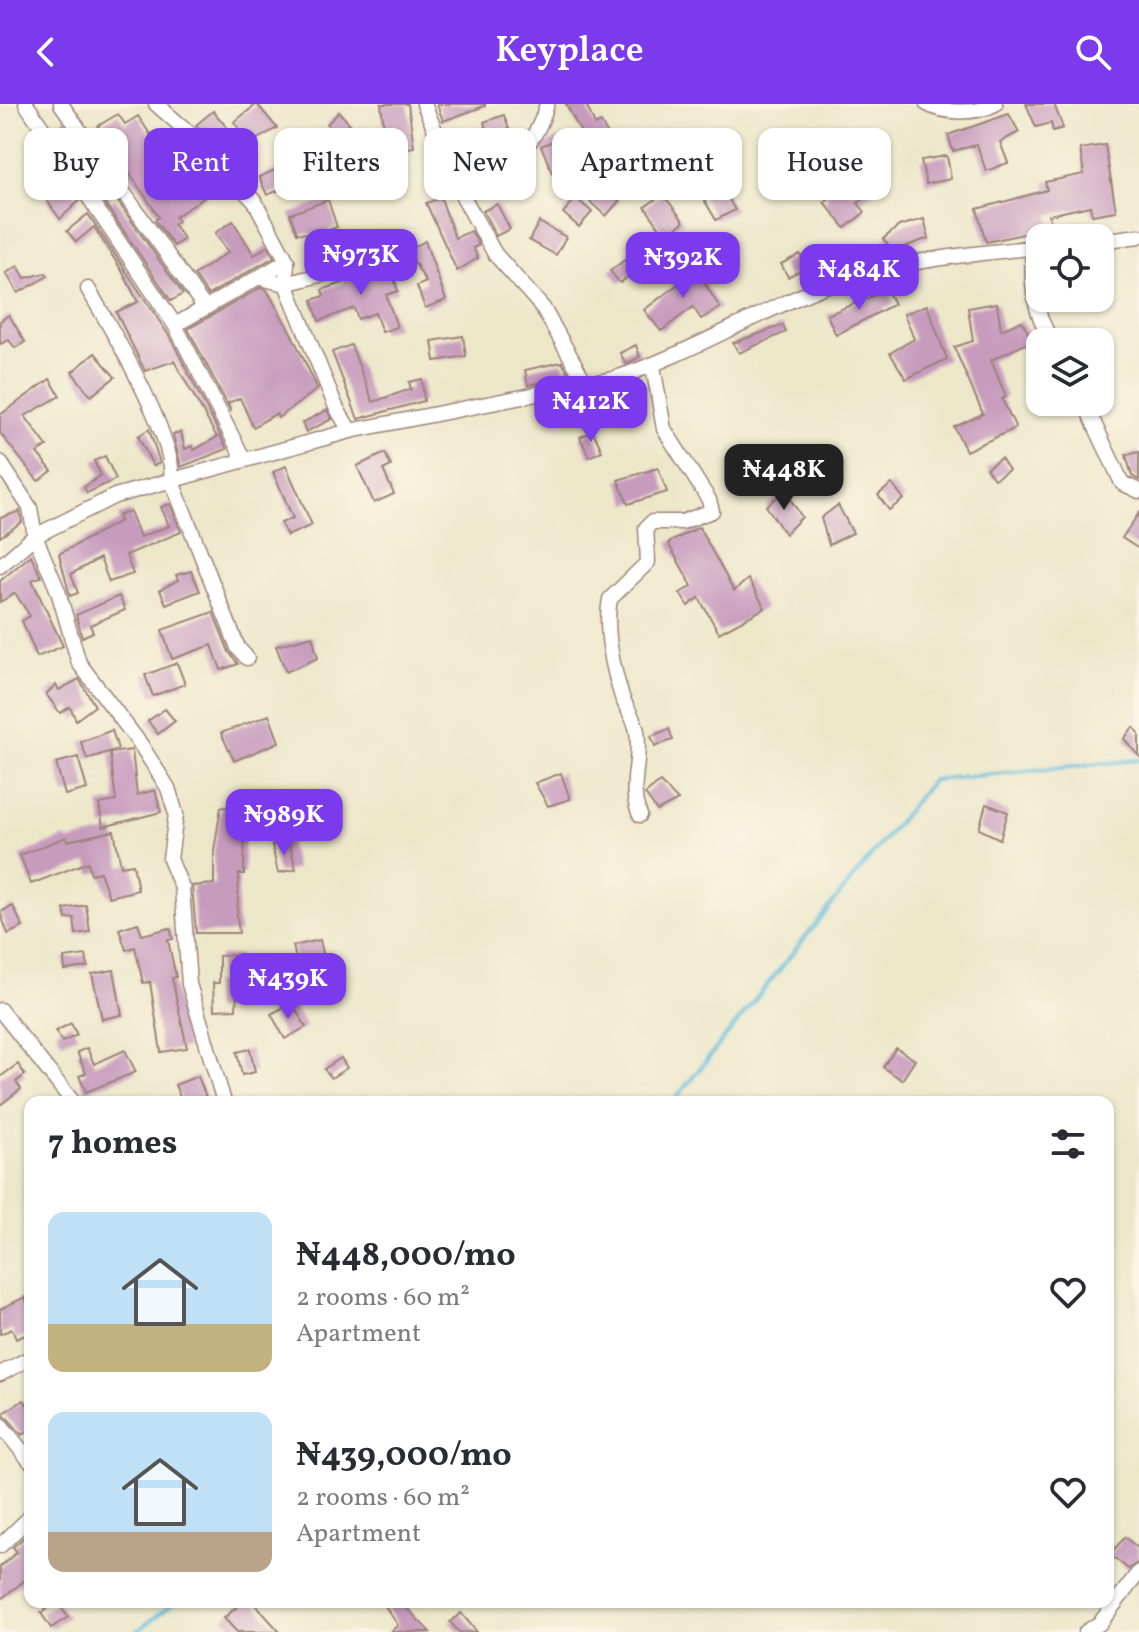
<!DOCTYPE html>
<meta charset="utf-8">
<style>
:root{--surface:#fff;--page:#f2f2f3;--text:#2b2b33;--muted:#7c7c81;--accent:#7c3aed}
body{margin:0;font-family:Vollkorn,serif;background:var(--page);color:var(--text);height:100vh;display:flex;flex-direction:column;font-size:30px;white-space:nowrap}
*{box-sizing:border-box;margin:0}
p{font-size:26px;color:var(--muted)}
.icon{flex:none;width:44px;height:44px;fill:none;stroke:currentColor;stroke-width:2;stroke-linecap:round;stroke-linejoin:round}
.map{position:relative;flex:1;overflow:hidden}
.panel{position:absolute;left:24px;top:992px;width:1090px;height:512px;display:flex;flex-direction:column;background:var(--surface);border-radius:16px;box-shadow:0 2px 6px #0004}
.panel>*{flex:none}
.top-card{position:absolute;left:24px;top:24px;width:1092px;height:72px;display:flex;gap:16px}
.tools{position:absolute;left:1026px;top:120px;display:grid;gap:16px}
.tools a{display:grid;place-items:center;width:88px;height:88px;border-radius:16px;background:var(--surface);box-shadow:0 2px 6px #0004;font-size:40px}
.price{position:absolute;translate:-50% -68px;padding:0 18px;border-radius:16px;background:var(--accent);color:#fff;font-size:26px;line-height:52px;filter:drop-shadow(0 2px 4px #0008)}
.price::after{content:'';position:absolute;left:50%;top:48px;width:24px;height:18px;margin-left:-12px;background:inherit;clip-path:polygon(0 0,100% 0,50% 100%)}
.price.active{background:#222;color:#fff}
ul{padding:0;list-style:none}
li{display:flex;align-items:center;gap:24px;height:200px;padding:0 24px}
li span{display:grid;place-items:center;flex:none;width:224px;height:160px;border-radius:16px;color:#555}
li>.icon{margin-inline-start:auto}
span .icon{width:96px;height:96px;fill:#fffc;stroke-width:1}
li b{font-size:34px}
h2{display:flex;justify-content:space-between;align-items:center;height:96px;padding:0 24px;font-size:34px}
.chip{padding:0 28px;border-radius:16px;background:var(--surface);box-shadow:0 2px 6px #0004;font-size:28px;line-height:72px}
.chip.active{background:var(--accent);color:#fff}
header{display:flex;justify-content:space-between;align-items:center;height:104px;padding:0 24px;background:var(--accent);color:#fff;font-size:36px;font-weight:600}
.map>svg:first-child{display:block}
</style>
<header><svg class="icon" aria-label="back" viewBox="0 0 24 24"><path d="M15 5l-7 7 7 7"/></svg>Keyplace<svg class="icon" aria-label="search" viewBox="0 0 24 24"><circle cx="10" cy="10" r="6"/><path d="M15 15l6 6"/></svg></header>
<div class="map">
<svg width="1139" height="1528" viewBox="0 0 1139 1528">
<rect width="100%" height="100%" fill="#fcf5e5"/>
<filter id="ink" filterUnits="userSpaceOnUse"><feTurbulence type="fractalNoise" baseFrequency=".0125" numOctaves="2"/><feDisplacementMap in="SourceGraphic" scale="16" xChannelSelector="R" yChannelSelector="G"/><feConvolveMatrix kernelMatrix="1 2 1 2 8 2 1 2 1" color-interpolation-filters="sRGB"/></filter>
<filter id="wash" filterUnits="userSpaceOnUse"><feTurbulence type="fractalNoise" baseFrequency=".006" numOctaves="4" result="noise"/><feDisplacementMap in="SourceGraphic" scale="32" xChannelSelector="R" yChannelSelector="G"/><feGaussianBlur stdDeviation="1.8" result="paint"/><feColorMatrix in="noise" values="0 0 0 0 0 0 0 0 0 0 0 0 0 0 0 0 0 1.4 0 .05"/><feComposite in="paint" operator="in"/></filter>
<g filter="url(#wash)">
<rect width="100%" height="100%" fill="#ede7ca"/>
<g fill="none" stroke-linecap="round" stroke-linejoin="round">
<g stroke="#5fbddd" stroke-width="4">
<path d="M673,998L932,676L1139,656"/>
<path d="M136,1528L175,1498"/>
</g>
</g>
<g id="blocks">
<g fill="#c79bbe">
<path d="M257,0L277,24L250,39L234,18Z"/>
<path d="M381,0H408L414,43L370,51L267,91L259,73L342,37L327,20L339,8L357,28L384,24Z"/>
<path d="M437,0H485V2L443,17Z"/>
<path d="M566,0H586L595,21L601,18L614,42L594,53Z"/>
<path d="M1026,0H1054L1063,24L1053,27L1051,19L1036,23Z"/>
<path d="M213,7L231,28L215,41L196,21Z"/>
<path d="M118,10L125,20L138,12L166,54L179,46L189,61L199,53L206,61L194,70L208,91L175,113L178,117L173,120L184,135L174,142L155,116L159,113L98,22Z"/>
<path d="M1009,10L1019,28L1000,38L1008,59L986,67L977,41L953,47L948,31Z"/>
<path d="M504,11L509,25L488,32L484,18Z"/>
<path d="M63,21L102,75L94,83L56,26Z"/>
<path d="M562,33L575,62L554,72L541,42Z"/>
<path d="M40,38L79,97L60,115L46,95L66,81L37,41Z"/>
<path d="M1105,41L1116,107L1092,111L1090,102L1049,111L1053,130L1034,134L1033,128L986,138L977,105L1047,86L1045,78L1084,70L1080,45Z"/>
<path d="M947,52L951,75L926,80L921,56Z"/>
<path d="M834,66L851,89L878,68L886,79L858,99L865,108L845,124L824,98L829,94L817,78Z"/>
<path d="M721,81L735,106L716,116L702,92Z"/>
<path d="M604,82L620,96L606,112L590,98Z"/>
<path d="M663,90L684,118L665,131L645,103Z"/>
<path d="M441,94L455,134L471,127L479,141L473,144L478,154L457,167L426,99Z"/>
<path d="M576,94L592,108L579,123L563,109Z"/>
<path d="M108,95L111,98L116,95L183,190L171,197L104,98Z"/>
<path d="M328,96L337,123L328,126L338,150L329,154L318,130L297,129L290,110Z"/>
<path d="M497,100L510,125L496,132L483,107Z"/>
<path d="M88,110L170,233L227,345L181,363L173,330L181,328L185,345L192,342L194,346L217,333L174,257L145,267L116,208L138,198L122,167L94,123L76,138L67,127Z"/>
<path d="M924,115L929,134L893,147L883,135L899,122Z"/>
<path d="M233,117L254,151L268,142L274,153L208,191L194,171L228,148L215,129Z"/>
<path d="M539,118L566,133L556,151L529,136Z"/>
<path d="M425,137L446,196L425,204L417,182L426,178L408,147Z"/>
<path d="M800,150L807,163L788,173L781,160Z"/>
<path d="M630,152L639,164L620,179L610,167Z"/>
<path d="M18,162L25,174L46,169L48,172L18,189L6,169Z"/>
<path d="M390,162L398,187L386,191L397,223L382,228L375,209L358,215L354,204L319,217L312,196L324,192L322,186L343,179L342,175Z"/>
<path d="M694,162L720,204L701,215L693,203L661,227L644,206L678,180L674,174Z"/>
<path d="M260,184L267,186L290,227L318,285L278,314L276,310L253,323L240,294L228,299L231,308L188,225Z"/>
<path d="M887,186L894,200L836,231L827,211Z"/>
<path d="M997,199L1001,226L1022,217L1032,237L991,256L1006,293L1002,295L1016,324L966,347L954,323L983,310L954,243L973,237L968,204Z"/>
<path d="M927,201L947,255L906,275L890,249L914,235L904,210Z"/>
<path d="M9,211L25,238L15,244L9,236L0,240V217Z"/>
<path d="M783,221L786,228L739,249L733,239Z"/>
<path d="M463,232L466,252L435,257L432,237Z"/>
<path d="M351,241L373,298L411,285L409,278L422,275L424,297L358,315L332,248Z"/>
<path d="M636,241L640,253L626,260L620,249Z"/>
<path d="M95,249L115,273L91,292L72,268Z"/>
<path d="M562,258L570,272L528,281L525,266Z"/>
<path d="M50,275L60,292L25,312L47,342L37,349L52,367L38,377L0,329V311Z"/>
<path d="M327,306L332,315L306,328L302,319Z"/>
<path d="M149,325L160,359L153,362L138,332Z"/>
<path d="M593,327L602,347L589,353L580,333Z"/>
<path d="M1139,348V376L1132,372L1126,351Z"/>
<path d="M385,349L391,362L383,366L394,390L374,399L357,362Z"/>
<path d="M105,352L116,375L87,389L84,383L101,371L94,357Z"/>
<path d="M1001,354L1009,366L994,375L986,364Z"/>
<path d="M286,362L312,421L287,432L281,419L293,414L273,368Z"/>
<path d="M658,364L667,388L628,400L618,376Z"/>
<path d="M892,380L904,395L889,406L878,391Z"/>
<path d="M785,387L802,413L785,430L766,402Z"/>
<path d="M170,400L181,428L126,451L133,470L109,478L100,454L71,470L78,489L70,492L59,450L120,417L118,412L130,407L140,433L169,422L161,403Z"/>
<path d="M838,401L853,429L829,441L821,414Z"/>
<path d="M20,407L22,418L0,433V414Z"/>
<path d="M1139,409V445L1122,434Z"/>
<path d="M699,423L734,487L748,475L765,504L719,529L699,494L688,502L680,489L692,482L668,439Z"/>
<path d="M31,451L41,473L32,476L63,542L37,553L22,517L30,512L15,489L0,498V477Z"/>
<path d="M191,467L200,487L166,500L160,486L178,476L176,471Z"/>
<path d="M119,492L125,506L90,521L93,528L82,533L76,511Z"/>
<path d="M213,508L229,548L238,560L221,566L212,541L172,555L162,526Z"/>
<path d="M312,532L318,554L286,568L276,542Z"/>
<path d="M177,559L185,580L153,592L145,571Z"/>
<path d="M79,575L95,602L76,616L70,603L60,609L46,590L56,581L59,586Z"/>
<path d="M165,605L175,617L158,630L148,617Z"/>
<path d="M269,611L279,638L234,657L221,629Z"/>
<path d="M1133,623L1139,629V652L1124,635Z"/>
<path d="M669,625L673,636L655,642L651,632Z"/>
<path d="M112,626L118,645L87,655L81,638Z"/>
<path d="M132,646L137,691L155,686L161,708L103,723L99,700L116,697L110,649Z"/>
<path d="M78,653L87,685L65,691L56,659Z"/>
<path d="M561,669L570,695L548,702L535,679Z"/>
<path d="M660,678L678,696L657,707L645,690Z"/>
<path d="M986,700L1008,708L1000,735L979,725Z"/>
<path d="M221,703L245,704L244,770H239L237,812L239,829H196L192,782L214,780V746Z"/>
<path d="M114,727L121,762L133,760L138,786L109,793L100,768L91,770L88,758L31,780L20,751L66,733L67,737Z"/>
<path d="M289,737L296,765L278,769L272,741Z"/>
<path d="M86,801L90,828L76,830L74,814L66,815L64,805Z"/>
<path d="M13,802L23,823L8,830L0,808Z"/>
<path d="M138,819L142,831L170,824L173,835L168,836L176,873L172,874L187,944L161,948L150,878L143,879L135,843L126,846L119,825Z"/>
<path d="M320,836L326,862L299,868L293,842Z"/>
<path d="M86,851L88,863L65,866L64,854Z"/>
<path d="M239,851L236,905L214,906L213,879H219V852Z"/>
<path d="M114,866L122,911L102,915L92,870Z"/>
<path d="M292,899L306,923L285,935L271,910Z"/>
<path d="M71,919L77,931L62,938L56,927Z"/>
<path d="M87,944L94,960L125,946L136,968L86,988L79,972L86,969L77,948Z"/>
<path d="M896,944L915,956L902,976L883,963Z"/>
<path d="M250,945L255,968L242,971L237,948Z"/>
<path d="M341,954L347,964L331,974L324,965Z"/>
<path d="M18,960L25,971L16,978L21,985L0,1001V973Z"/>
<path d="M198,972L206,993L182,998L175,981Z"/>
<path d="M25,1193L30,1205V1229L16,1235L12,1225L0,1230V1205Z"/>
<path d="M24,1296L30,1305V1327L22,1331L3,1309Z"/>
<path d="M30,1428V1472L0,1496V1463L17,1448L13,1443Z"/>
<path d="M1125,1433L1139,1445V1458L1128,1465L1110,1450Z"/>
<path d="M57,1498L68,1513L51,1524L41,1509Z"/>
<path d="M242,1498H253L280,1528H237L224,1514Z"/>
<path d="M382,1498H401L430,1528H390L398,1521Z"/>
<path d="M461,1509L477,1528H459L450,1518Z"/>
</g>
</g>
</g>
<g filter="url(#ink)">
<use href="#blocks" fill-opacity="0" stroke="#9c837a" stroke-width="2"/>
<g fill="none" stroke-linecap="round" stroke-linejoin="round">
<g stroke="#9c837a" stroke-width="17">
<g id="street">
<path d="M26,0L175,221L243,354"/>
<path d="M61,0L205,204"/>
<path d="M156,0L196,35L255,98L287,157L286,180L336,303L350,327"/>
<path d="M424,0L461,89L495,150L543,204L587,282"/>
<path d="M927,0C945,10 977,10 995,0"/>
<path d="M455,73C504,61 532,55 547,0"/>
<path d="M1100,137L1139,132"/>
<path d="M1033,144C1031,179 1033,209 1053,238"/>
<path d="M260,174L286,180L386,153"/>
<path d="M88,185C110,222 177,336 171,375L238,544L247,554"/>
<path d="M175,221L287,157"/>
<path d="M1084,298L1122,379L1139,387"/>
<path d="M0,358L30,404L35,432L58,487L79,559L141,641L168,684L176,710L170,755L182,784L189,880L224,998"/>
<path d="M0,462L35,432L115,392L350,327L613,275C687,251 753,210 825,182C893,157 969,150 1040,143"/>
<path d="M640,711C627,684 642,656 637,627C635,615 626,604 622,593C613,565 604,524 610,495L648,458L646,424L652,418H682L712,407L709,396L664,325L653,262"/>
<path d="M0,906L73,998"/>
<path d="M0,1270L30,1254"/>
<path d="M0,1320L30,1357"/>
<path d="M0,1442L30,1413"/>
<path d="M1086,1528L1100,1519L1139,1468"/>
</g>
</g>
<use href="#street" stroke="#fff" stroke-width="14"/>
</g>
</g>
</svg>
<div class="tools">
<a><svg class="icon" aria-label="locate" viewBox="0 0 24 24"><circle cx="12" cy="12" r="6"/><path d="M12 2v4M12 18v4M2 12h4M18 12h4"/></svg></a>
<a><svg class="icon" aria-label="layers" viewBox="0 0 24 24"><path d="M12 4l9 5-9 5-9-5zM3 14l9 5 9-5"/></svg></a>
</div>
<b class="price" style="left:361px;top:193px">₦973K</b>
<b class="price" style="left:683px;top:196px">₦392K</b>
<b class="price" style="left:859px;top:208px">₦484K</b>
<b class="price" style="left:591px;top:340px">₦412K</b>
<b class="price active" style="left:784px;top:408px">₦448K</b>
<b class="price" style="left:284px;top:753px">₦989K</b>
<b class="price" style="left:288px;top:917px">₦439K</b>
<div class="top-card">
<a class="chip">Buy</a>
<a class="chip active">Rent</a>
<a class="chip">Filters</a>
<a class="chip">New</a>
<a class="chip">Apartment</a>
<a class="chip">House</a>
</div>
<section class="panel">
<h2>7 homes<svg class="icon" aria-label="filters" viewBox="0 0 24 24"><path d="M4 7h16M4 17h16"/><circle cx="9" cy="7" r="2"/><circle cx="15" cy="17" r="2"/></svg></h2>
<ul>
<li><span style="background:linear-gradient(#bfe0f5 70%,#c2b280 0)"><svg class="icon" aria-label="home" viewBox="0 0 24 24"><path d="M3 11l9-7 9 7M6 9v11h12V9"/></svg></span><div><b>₦448,000/mo</b><p>2 rooms · 60 m²</p><p>Apartment</p></div><svg class="icon" aria-label="heart" viewBox="0 0 24 24"><path d="M12 20l-8-8c-3-5 5-10 8-4 3-6 11-1 8 4z"/></svg></li>
<li><span style="background:linear-gradient(#bfe0f5 75%,#b9a48a 0)"><svg class="icon" aria-label="home" viewBox="0 0 24 24"><path d="M3 11l9-7 9 7M6 9v11h12V9"/></svg></span><div><b>₦439,000/mo</b><p>2 rooms · 60 m²</p><p>Apartment</p></div><svg class="icon" aria-label="heart" viewBox="0 0 24 24"><path d="M12 20l-8-8c-3-5 5-10 8-4 3-6 11-1 8 4z"/></svg></li>
</ul>
</section>
</div>
